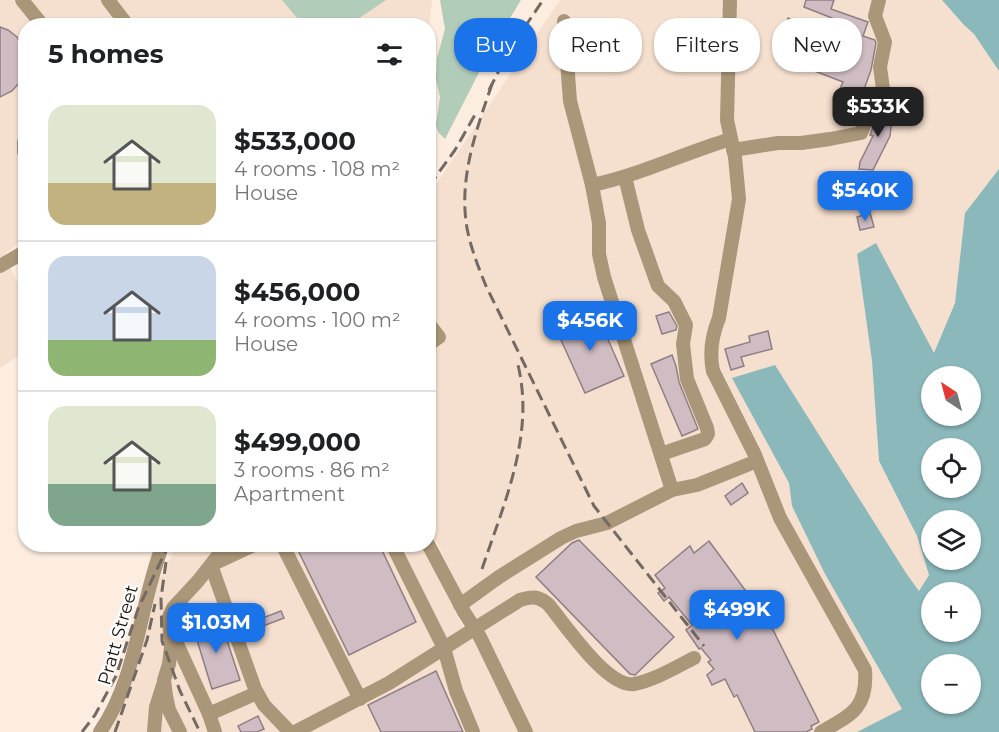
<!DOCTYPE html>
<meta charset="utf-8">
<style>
:root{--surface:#fff;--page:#f6f6f6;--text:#202124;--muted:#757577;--line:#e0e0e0;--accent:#1a73e8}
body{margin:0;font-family:Montserrat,sans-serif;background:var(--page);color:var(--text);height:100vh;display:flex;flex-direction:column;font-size:22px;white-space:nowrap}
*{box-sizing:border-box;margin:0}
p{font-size:20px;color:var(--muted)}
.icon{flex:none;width:33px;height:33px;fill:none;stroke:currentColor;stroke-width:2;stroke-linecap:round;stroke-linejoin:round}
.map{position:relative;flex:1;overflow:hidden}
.panel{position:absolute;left:18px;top:18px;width:418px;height:534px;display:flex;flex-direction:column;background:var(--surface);border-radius:24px;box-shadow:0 2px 4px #0004}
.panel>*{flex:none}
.hud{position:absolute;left:454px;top:18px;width:454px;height:54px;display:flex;gap:12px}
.needle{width:39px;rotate:324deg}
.tools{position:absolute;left:921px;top:366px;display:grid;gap:12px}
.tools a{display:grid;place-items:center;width:60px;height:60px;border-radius:50%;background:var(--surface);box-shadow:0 2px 4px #0004;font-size:30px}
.price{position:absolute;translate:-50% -51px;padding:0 14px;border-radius:12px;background:var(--accent);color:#fff;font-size:20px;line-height:39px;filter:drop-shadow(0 2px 3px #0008)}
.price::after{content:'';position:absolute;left:50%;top:36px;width:18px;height:14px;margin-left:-9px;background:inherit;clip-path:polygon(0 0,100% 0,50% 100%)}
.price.selected{background:#222;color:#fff}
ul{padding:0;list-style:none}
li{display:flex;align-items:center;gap:18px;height:150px;padding:0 30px}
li+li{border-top:2px solid var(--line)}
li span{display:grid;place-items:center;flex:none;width:168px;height:120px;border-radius:18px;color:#555}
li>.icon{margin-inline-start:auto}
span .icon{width:72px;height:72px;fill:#fffc;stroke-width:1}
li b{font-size:26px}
h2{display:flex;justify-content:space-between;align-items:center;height:72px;padding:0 30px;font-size:26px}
.pill{padding:0 21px;border-radius:24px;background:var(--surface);box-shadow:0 2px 4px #0004;font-size:21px;line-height:54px}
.pill.selected{background:var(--accent);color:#fff}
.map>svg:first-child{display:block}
</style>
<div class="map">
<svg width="999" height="732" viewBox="0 0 999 732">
<rect width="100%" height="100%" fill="#fdede0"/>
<g fill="#f5dfce">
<path d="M0,0H13L34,25L26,26L25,239L4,254L25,298L26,351L0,368Z"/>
<path d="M31,0H432L429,30V26L51,25Z"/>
<path d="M560,0H942L964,25L974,34L999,71V169L965,213L955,303L934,354L876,244L857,254L872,361L879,461L917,537L929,575L919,591L906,573L789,483L792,506L825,574L903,710L857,732H108L128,691L146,631L159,580L177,545H421L463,627L471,622L472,614L429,527V195Z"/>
</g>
<g fill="#b2ccba">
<path d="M282,0H386L349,25L304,26Z"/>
<path d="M440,0H521L489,53L445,139L438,132L436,125L440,97L436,80L437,58L445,29Z"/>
</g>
<g fill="#8bb8bb" fill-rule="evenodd">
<path d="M942,0H999V71L974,34L964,25Z"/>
<path d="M999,169V732H857L902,709L825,574L792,506L789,483L732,378L775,365L906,573L919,591L929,575L917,536L879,461L872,361L857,254L876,243L934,353L955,303L965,213ZM932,376H970V416H932ZM932,448H970V488H932ZM932,520H970V560H932ZM932,592H970V632H932ZM932,664H970V704H932Z"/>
</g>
<g fill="#d0bdc4" stroke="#907e85" stroke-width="1.5">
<path d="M806,0H834L831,9L868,22L863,36L875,40L876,43L871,70L858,106L836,97L843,82L812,70L818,53L798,45L802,35L785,28L788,18L825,35L832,18L804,7Z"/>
<path d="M0,27L8,30L17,37L23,47L26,57L25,71L20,82L12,91L0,97Z"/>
<path d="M889,101H894L890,136L873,170L859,169L860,162L873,136L870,135L877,116Z"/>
<path d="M24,120L26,121L25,170L18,153V141Z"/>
<path d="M870,213L874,227L860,230L857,217Z"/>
<path d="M596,312L624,376L585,393L556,329Z"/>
<path d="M669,312L677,326L676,330L662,334L656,316Z"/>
<path d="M768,331L772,349L741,357L744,366L731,370L725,349L750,342L749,336Z"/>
<path d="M672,355L676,366L679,382L698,429L682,436L651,364Z"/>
<path d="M742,483L748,493L731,505L725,496Z"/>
<path d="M579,540L674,637L635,675L630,674L536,577L572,543Z"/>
<path d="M709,541L770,624L819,722L811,726L812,729L806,732H755L737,695L734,697L725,679L712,685L707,675L714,669L708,662L711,660L701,648L699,649L686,630L692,625L669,597L664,601L658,593L665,588L655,575L690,546L694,553Z"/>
<path d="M295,544H379L416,622L349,655Z"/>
<path d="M281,611L284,618L255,629L252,622Z"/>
<path d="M220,619L240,680L212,689L193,627Z"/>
<path d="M436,671L463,732H381L368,705Z"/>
<path d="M258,716L264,729L257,732H241L238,726Z"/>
</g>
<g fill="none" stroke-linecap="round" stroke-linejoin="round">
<g stroke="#aa9678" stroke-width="14">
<path d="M22,0L43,26"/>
<path d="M108,0L128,26"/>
<path d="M730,0L727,120L735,157L739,199L719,318C712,335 709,352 713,371L755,455L780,518L865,670C868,708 851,715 821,732"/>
<path d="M564,21L570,101L592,185C640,175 684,153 731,139"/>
<path d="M733,150L778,143H801L830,139L861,133L869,112L883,93V89L880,67L885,42L875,16L879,0"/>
<path d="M625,177L638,230L658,286L674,301L686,325L683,344L687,379L707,428L708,434L705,439L661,454"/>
<path d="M592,185L599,223V254L604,277L672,490L697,485L757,461"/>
<path d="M0,266L26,251"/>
<path d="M429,324L439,337L429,344"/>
<path d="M256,544L211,565L255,689L264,705L290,732"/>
<path d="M282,544L360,699"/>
<path d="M392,544L444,648L456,691L473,732"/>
<path d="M428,544L464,612L480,637L526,732"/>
<path d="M460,605L499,577L561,538L576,531L607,523L672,490"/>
<path d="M172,633L209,714L257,693"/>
<path d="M209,714L215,732"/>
<path d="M100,732C138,676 139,606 163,544"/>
<path d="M154,732L156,707L163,685"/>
<path d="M180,732L169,710L166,696L164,680L169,664L171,647L169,617L173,608L198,581L224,548"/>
<path d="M295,732L389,683L520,600C532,596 538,596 548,604C565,624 607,688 634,684C655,680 676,667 694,658"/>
</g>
<g stroke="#746a63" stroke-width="3" stroke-dasharray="12 6" stroke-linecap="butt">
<path d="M492,84C476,131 457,182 468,233C472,251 479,269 486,286L594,506L704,646"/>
<path d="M489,90L510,49L543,0"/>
<path d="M429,186L455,150L476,113"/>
<path d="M166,562L161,598L162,641L180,691L200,732"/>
<path d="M482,569C504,503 535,435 518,365"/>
<path d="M82,732L95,715L116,676L138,609L169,544"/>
<path d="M115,732L147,640L155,604"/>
</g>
</g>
<g text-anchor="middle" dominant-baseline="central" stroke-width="4.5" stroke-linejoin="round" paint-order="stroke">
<g font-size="18" fill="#191410" stroke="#fdfdfd">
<text transform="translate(118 635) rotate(-74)">Pratt Street</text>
</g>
</g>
</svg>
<div class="tools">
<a><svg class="needle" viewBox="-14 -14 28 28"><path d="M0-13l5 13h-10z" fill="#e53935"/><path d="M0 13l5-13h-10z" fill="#757577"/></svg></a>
<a><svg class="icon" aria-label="locate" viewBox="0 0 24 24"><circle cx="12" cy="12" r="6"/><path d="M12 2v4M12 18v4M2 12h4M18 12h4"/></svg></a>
<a><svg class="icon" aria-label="layers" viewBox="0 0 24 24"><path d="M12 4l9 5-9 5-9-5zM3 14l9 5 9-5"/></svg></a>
<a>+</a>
<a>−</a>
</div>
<b class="price selected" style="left:878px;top:138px">$533K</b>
<b class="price" style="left:865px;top:222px">$540K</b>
<b class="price" style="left:590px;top:352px">$456K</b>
<b class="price" style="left:737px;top:641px">$499K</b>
<b class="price" style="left:216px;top:654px">$1.03M</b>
<div class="hud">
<a class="pill selected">Buy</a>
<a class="pill">Rent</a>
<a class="pill">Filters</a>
<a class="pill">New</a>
</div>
<section class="panel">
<h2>5 homes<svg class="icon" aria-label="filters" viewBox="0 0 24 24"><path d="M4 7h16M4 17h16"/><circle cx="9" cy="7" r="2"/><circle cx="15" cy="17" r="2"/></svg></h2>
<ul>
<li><span style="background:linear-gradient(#dfe7d0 65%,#c2b280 0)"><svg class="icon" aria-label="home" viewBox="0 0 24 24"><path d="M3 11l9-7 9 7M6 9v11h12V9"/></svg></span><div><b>$533,000</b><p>4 rooms · 108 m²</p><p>House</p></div></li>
<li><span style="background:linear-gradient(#c9d6e8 70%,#8fb573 0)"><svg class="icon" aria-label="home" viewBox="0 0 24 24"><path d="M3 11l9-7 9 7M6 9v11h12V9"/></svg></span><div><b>$456,000</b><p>4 rooms · 100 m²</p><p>House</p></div></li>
<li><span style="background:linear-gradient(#dfe7d0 65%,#7fa58c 0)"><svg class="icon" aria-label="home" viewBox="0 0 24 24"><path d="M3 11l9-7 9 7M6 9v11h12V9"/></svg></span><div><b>$499,000</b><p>3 rooms · 86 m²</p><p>Apartment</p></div></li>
</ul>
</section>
</div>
